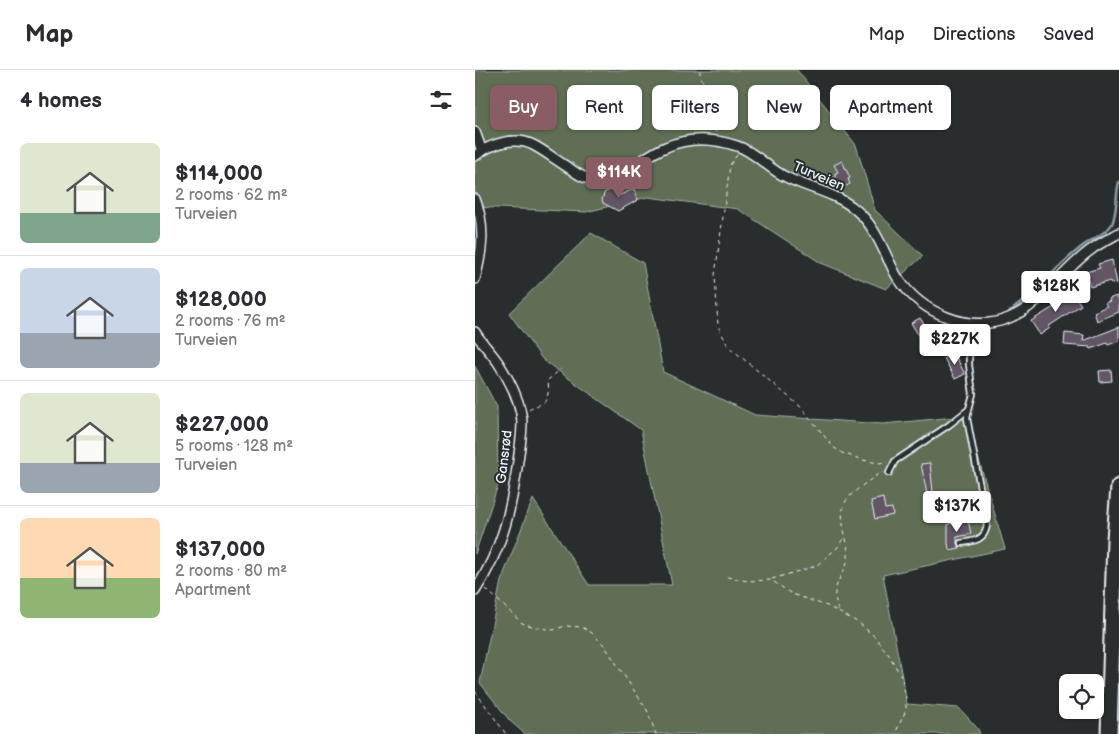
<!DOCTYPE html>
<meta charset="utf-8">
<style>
:root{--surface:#fff;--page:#f7f7f7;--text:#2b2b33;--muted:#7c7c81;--line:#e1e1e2;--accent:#8a5d65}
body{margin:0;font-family:"Balsamiq Sans",sans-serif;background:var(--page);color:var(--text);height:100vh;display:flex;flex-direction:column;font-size:19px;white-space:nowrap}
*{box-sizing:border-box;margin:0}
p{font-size:16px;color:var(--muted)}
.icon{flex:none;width:28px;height:28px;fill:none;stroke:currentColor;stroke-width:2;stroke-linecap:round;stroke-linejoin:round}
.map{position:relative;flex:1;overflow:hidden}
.sheet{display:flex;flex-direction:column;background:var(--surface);width:475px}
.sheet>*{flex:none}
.hud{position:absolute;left:15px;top:15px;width:475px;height:45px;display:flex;gap:10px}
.tools{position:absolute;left:584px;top:604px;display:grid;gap:10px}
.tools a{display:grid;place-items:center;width:45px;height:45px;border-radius:8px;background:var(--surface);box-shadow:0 1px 4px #0004;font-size:25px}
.price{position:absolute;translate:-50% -42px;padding:0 11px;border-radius:5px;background:#fff;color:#222;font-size:16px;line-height:32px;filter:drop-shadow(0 1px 2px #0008)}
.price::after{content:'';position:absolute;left:50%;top:30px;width:15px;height:11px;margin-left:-8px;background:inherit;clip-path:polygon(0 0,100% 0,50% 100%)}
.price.on{background:var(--accent);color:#fff}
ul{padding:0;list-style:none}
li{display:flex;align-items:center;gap:15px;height:125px;padding:0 20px}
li+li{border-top:1px solid var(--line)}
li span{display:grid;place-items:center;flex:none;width:140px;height:100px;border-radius:8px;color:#555}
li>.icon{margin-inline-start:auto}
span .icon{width:60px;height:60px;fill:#fffc;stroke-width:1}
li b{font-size:21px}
h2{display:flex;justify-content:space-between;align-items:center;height:60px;padding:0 20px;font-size:21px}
.pill{padding:0 18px;border-radius:8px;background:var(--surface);box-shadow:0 1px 4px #0004;font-size:18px;line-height:45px}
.pill.on{background:var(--accent);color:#fff}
header{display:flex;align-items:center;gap:30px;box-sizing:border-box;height:70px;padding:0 25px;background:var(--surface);border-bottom:1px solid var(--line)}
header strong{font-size:24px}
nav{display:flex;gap:28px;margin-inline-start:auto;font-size:18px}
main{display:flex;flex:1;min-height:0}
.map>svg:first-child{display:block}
</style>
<header>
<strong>Map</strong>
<nav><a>Map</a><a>Directions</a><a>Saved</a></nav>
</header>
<main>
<section class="sheet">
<h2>4 homes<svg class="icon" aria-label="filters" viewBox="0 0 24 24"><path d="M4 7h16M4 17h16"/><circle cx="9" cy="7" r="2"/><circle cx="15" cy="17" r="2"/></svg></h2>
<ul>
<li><span style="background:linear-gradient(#dfe7d0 70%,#7fa58c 0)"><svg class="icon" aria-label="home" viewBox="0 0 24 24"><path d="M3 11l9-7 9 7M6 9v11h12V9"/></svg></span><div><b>$114,000</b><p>2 rooms · 62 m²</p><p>Turveien</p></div></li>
<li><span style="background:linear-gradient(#c9d6e8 65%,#9aa5b1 0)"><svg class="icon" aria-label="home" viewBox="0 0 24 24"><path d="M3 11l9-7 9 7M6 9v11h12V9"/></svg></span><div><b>$128,000</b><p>2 rooms · 76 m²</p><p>Turveien</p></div></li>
<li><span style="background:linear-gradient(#dfe7d0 70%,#9aa5b1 0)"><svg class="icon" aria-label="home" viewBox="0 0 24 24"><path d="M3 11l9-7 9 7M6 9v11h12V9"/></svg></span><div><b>$227,000</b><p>5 rooms · 128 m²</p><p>Turveien</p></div></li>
<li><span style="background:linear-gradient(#ffd9b3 60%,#8fb573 0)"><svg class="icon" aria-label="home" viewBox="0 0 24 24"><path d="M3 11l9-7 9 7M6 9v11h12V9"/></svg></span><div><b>$137,000</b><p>2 rooms · 80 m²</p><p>Apartment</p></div></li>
</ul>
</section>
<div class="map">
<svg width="644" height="664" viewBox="0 0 644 664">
<rect width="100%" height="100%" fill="#2a2d2e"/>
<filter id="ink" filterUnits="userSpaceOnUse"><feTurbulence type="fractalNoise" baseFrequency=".02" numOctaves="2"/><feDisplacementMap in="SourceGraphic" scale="10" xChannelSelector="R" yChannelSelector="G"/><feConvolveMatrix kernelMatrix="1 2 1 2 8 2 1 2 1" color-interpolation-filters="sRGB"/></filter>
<g filter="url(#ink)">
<g fill="#616e55" stroke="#a4b0a6">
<path d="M0,0H322L381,75L400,140L448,186L411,219L346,193L263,139L173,127L111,142L0,137Z"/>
<path d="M116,163L168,193L188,302L280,345L408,354L491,346L530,479L408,505L432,634L484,638L503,659L505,664H50L35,651L5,613L26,511L58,429L114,515H197L166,360L68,290L34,243Z"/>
<path d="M0,296L22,337L23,415L0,484Z"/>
</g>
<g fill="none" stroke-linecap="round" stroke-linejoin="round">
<path stroke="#8a9da6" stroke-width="2.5" d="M534,242C562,222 582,195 609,175C617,169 632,163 637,154C643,140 640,126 644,112"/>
</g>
<g fill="#625665" stroke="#e8f1f8">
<path d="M367,91L375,108L373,109L375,114L366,118L365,116L362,117L358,108L361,107L359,104L363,102L359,95Z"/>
<path d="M139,119L143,126L159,119L163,130L143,141L128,133L127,129L130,122Z"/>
<path d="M637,190L642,213L636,214L635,211L615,217L611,202L625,198L623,194Z"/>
<path d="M597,221L606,235L574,256L575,258L565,265L556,251L582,235L580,232Z"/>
<path d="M641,226L642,229L644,228V242L622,251L619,242L632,236L630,233L635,231L634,229Z"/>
<path d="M445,248L455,263L446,269L436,253Z"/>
<path d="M644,257V271L633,275L632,273L616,279L615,277L589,275L590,263L609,265L608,271Z"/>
<path d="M479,283L490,304L480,309L469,288Z"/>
<path d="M636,300L637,311L625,312L624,301Z"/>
<path d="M455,393L458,422L452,424L446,394Z"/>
<path d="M408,428L410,439L417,438L418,445L400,449L396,431Z"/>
<path d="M493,450L496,464L482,467V474L485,478L474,480L473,473V454Z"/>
</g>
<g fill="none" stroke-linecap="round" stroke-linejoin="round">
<g stroke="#e8f1f8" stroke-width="8">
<g id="lane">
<path d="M414,403L420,391L474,355L494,339L498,324L494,295V272L497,253"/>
<path d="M486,473C500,471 510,470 512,455L492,348L494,339"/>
</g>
</g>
<g stroke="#e8f1f8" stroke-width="12">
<g id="street">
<path d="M0,62L7,81"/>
<path d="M0,86C15,74 39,66 58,75C70,81 82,91 94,98C101,103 109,109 118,110C146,113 166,86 191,77C214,67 238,68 262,76C279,81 295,100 311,107C334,119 360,122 381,140C397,153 405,172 414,191C417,196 419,203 423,208C446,243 494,264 534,248C568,234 588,199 617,179C625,173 635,168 644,163"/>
<path d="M0,129C11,157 7,182 0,209"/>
<path d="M0,262C7,274 17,283 24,294C35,311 46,332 47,352C47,368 44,383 42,398C35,446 26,480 0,521"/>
</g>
</g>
<g stroke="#e8f1f8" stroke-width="19">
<path id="primary" d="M634,664L640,469L644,417"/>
</g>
<g stroke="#e8f1f8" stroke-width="1" stroke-dasharray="4 4" stroke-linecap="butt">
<path d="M225,0V5L242,45L241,62"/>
<path d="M262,85L255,95L240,205L243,256L253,276L327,338L358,377L367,383L388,390L403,393L412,392"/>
<path d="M54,339C58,336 62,336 67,334C74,330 74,318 73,310L86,299"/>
<path d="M252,507L273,511L296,510L317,524L352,536L384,553L399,566L414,585L427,608L431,628V640L420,664"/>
<path d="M297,509L341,496L363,477L369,467"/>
<path d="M11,519L47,553L60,557L78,560L90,556L107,557L117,563L129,575L172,640L181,664"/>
<path d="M363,541C362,535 359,528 360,522C362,507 375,497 373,481C372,466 362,446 371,431C375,423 398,408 407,402"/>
<path d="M0,621L31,664"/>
</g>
<use href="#lane" stroke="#2a2d2e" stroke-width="4.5"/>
<use href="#street" stroke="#2a2d2e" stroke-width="9"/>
<use href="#primary" stroke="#2a2d2e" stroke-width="15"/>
</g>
</g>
<g text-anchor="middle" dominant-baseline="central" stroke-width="4" stroke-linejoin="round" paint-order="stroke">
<g font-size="14" fill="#e8f1f8" stroke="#2a2d2e">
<text transform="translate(344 106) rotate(23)">Turveien</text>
<text transform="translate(29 387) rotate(-83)">Gansrød</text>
</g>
</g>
</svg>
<div class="tools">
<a><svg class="icon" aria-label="locate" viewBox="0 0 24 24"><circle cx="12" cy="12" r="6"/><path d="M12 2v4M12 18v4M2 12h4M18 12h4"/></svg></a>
</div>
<b class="price on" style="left:144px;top:129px">$114K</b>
<b class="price" style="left:581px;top:243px">$128K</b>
<b class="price" style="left:480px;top:296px">$227K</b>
<b class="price" style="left:482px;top:463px">$137K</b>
<div class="hud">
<a class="pill on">Buy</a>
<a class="pill">Rent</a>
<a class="pill">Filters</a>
<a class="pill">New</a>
<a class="pill">Apartment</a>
</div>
</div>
</main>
